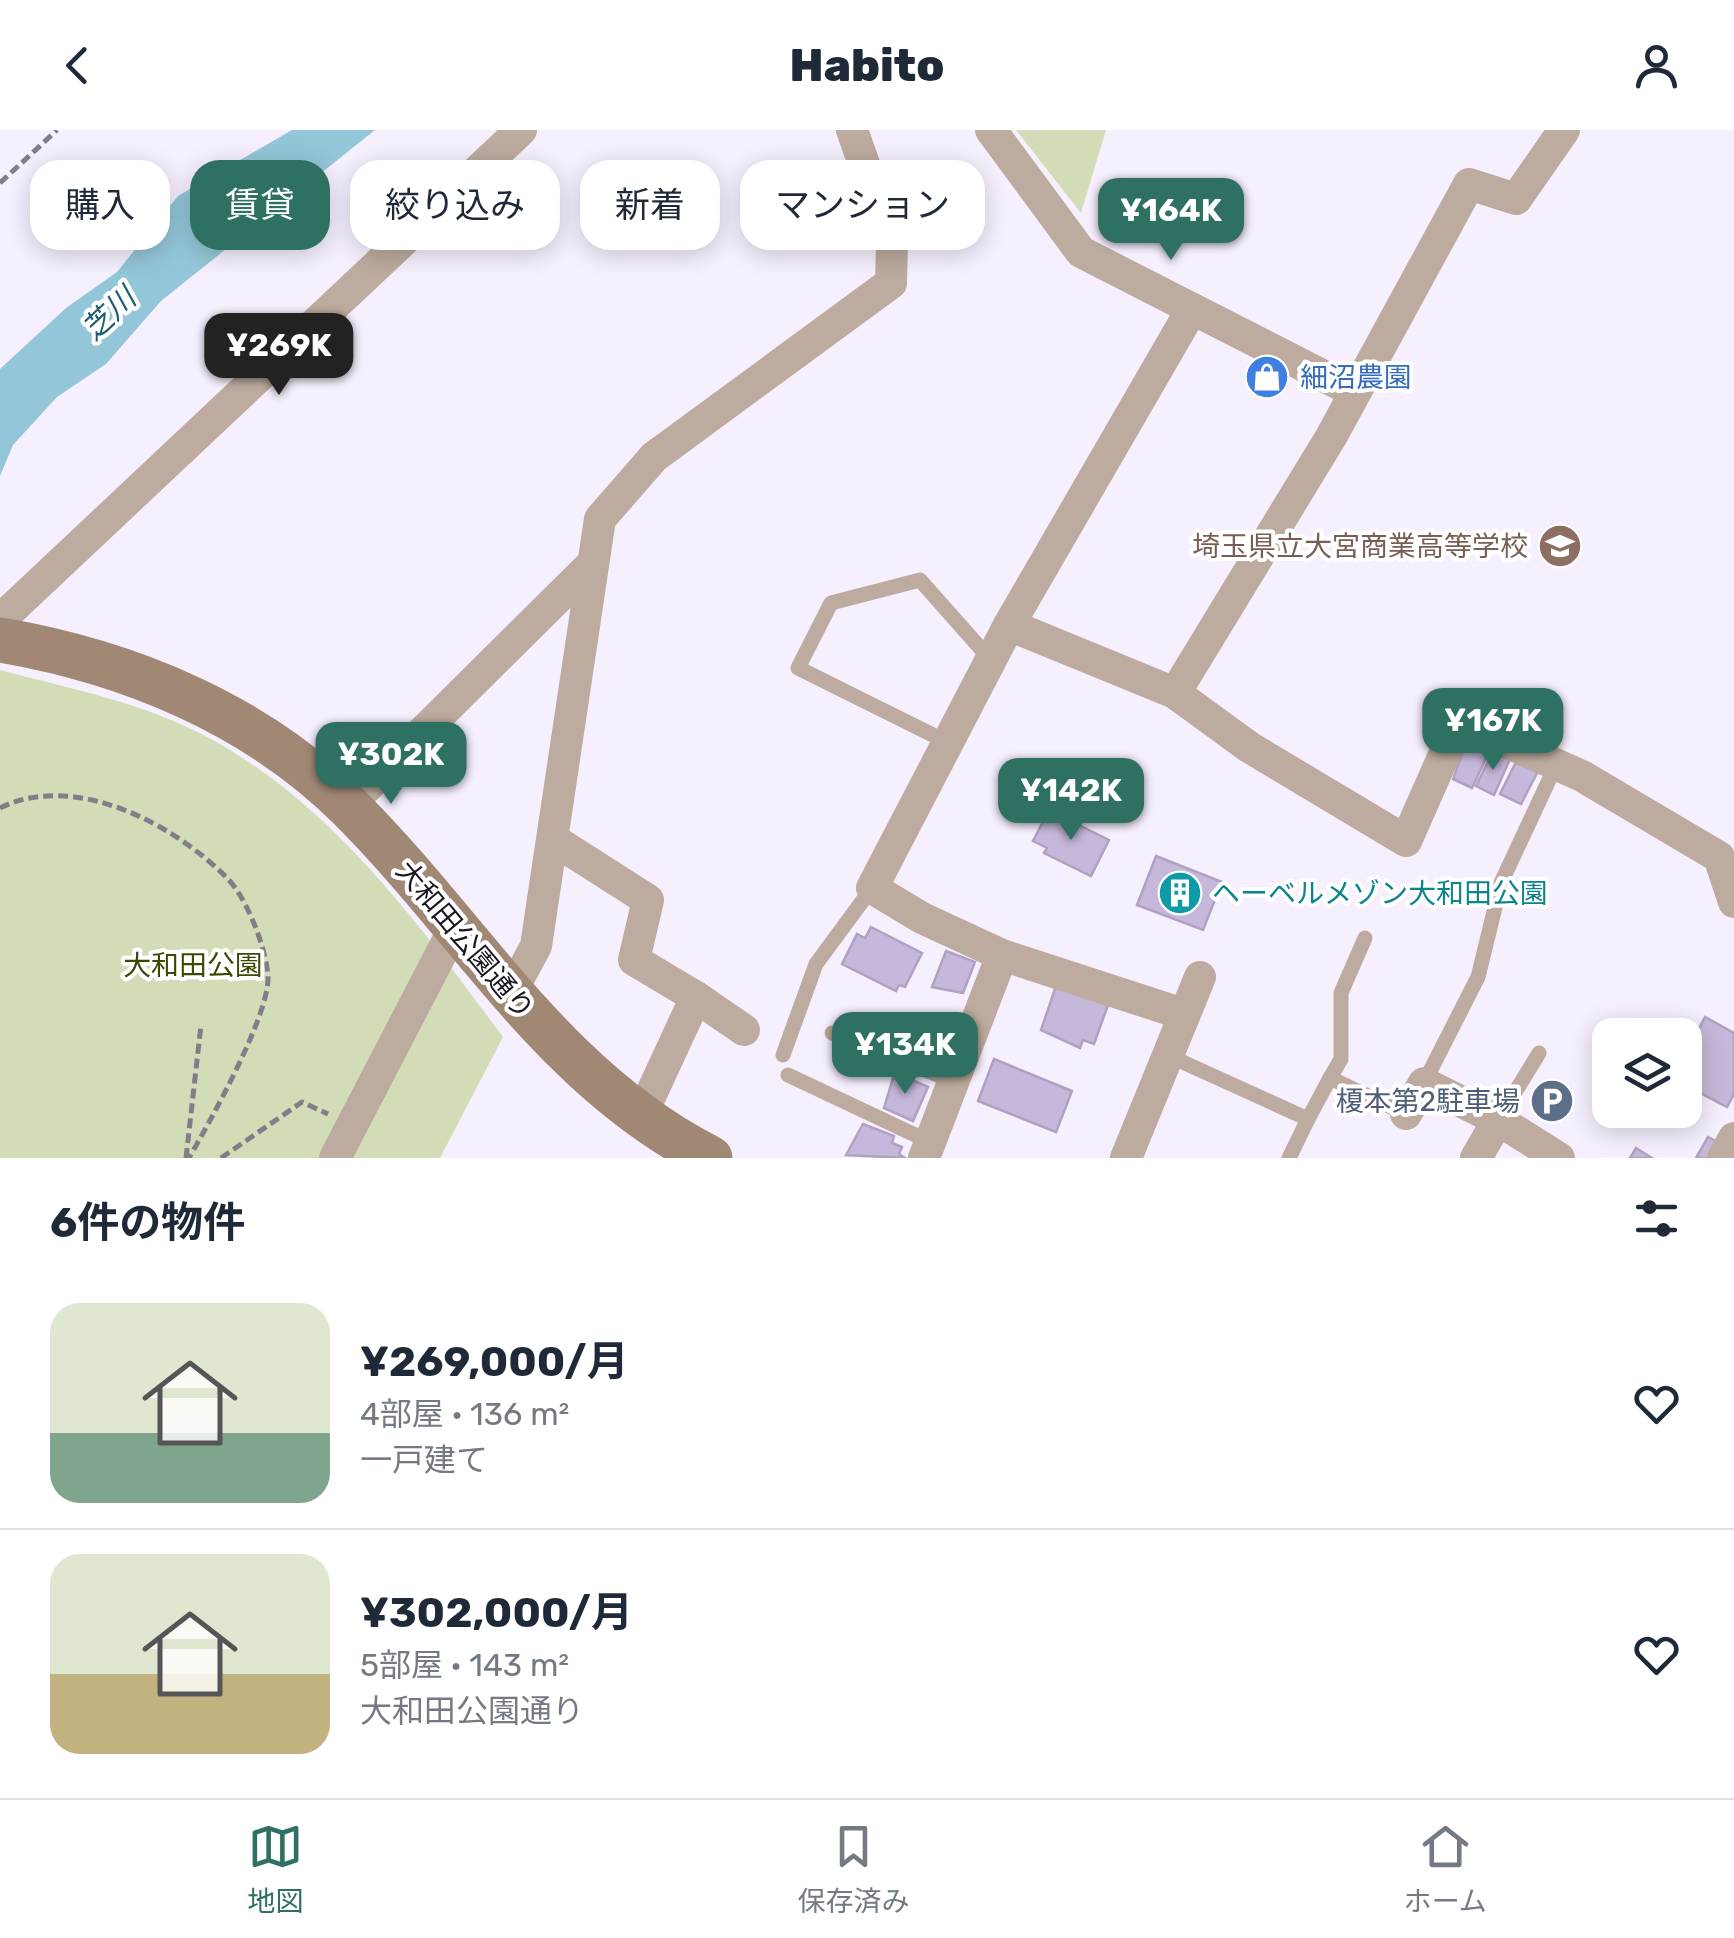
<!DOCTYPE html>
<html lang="ja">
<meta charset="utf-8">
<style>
:root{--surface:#fff;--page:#f2f2f3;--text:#1f2937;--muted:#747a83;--line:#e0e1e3;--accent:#2e7162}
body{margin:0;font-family:Rubik,"Noto Sans JP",sans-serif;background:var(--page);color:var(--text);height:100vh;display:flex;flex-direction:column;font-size:38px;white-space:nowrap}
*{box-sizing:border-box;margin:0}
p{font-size:32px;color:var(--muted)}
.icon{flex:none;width:55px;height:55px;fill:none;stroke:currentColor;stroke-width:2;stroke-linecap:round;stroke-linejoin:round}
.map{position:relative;height:1028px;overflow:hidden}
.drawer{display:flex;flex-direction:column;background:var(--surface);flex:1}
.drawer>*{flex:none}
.guide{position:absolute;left:30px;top:30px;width:1000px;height:90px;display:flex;gap:20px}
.fabs{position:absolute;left:1592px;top:888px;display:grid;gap:20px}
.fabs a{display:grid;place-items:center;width:110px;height:110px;border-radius:20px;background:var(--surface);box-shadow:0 5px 25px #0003;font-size:50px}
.price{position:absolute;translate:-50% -85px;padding:0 22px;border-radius:20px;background:var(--accent);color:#fff;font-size:32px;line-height:65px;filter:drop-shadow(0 2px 5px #0008)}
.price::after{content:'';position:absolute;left:50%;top:60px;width:30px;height:22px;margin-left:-15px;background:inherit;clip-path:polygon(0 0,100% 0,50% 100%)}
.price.current{background:#222;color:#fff}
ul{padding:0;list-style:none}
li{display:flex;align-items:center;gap:30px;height:250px;padding:0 50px}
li+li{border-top:2px solid var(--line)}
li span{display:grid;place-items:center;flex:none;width:280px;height:200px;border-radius:30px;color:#555}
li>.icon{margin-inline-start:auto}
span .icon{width:120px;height:120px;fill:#fffc;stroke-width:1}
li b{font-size:42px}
h2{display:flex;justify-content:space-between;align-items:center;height:120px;padding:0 50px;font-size:42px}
.chip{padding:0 35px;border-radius:30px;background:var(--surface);box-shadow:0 5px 25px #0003;font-size:35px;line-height:90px}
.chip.current{background:var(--accent);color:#fff}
header{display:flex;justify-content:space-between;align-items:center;height:130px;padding:0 50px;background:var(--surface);font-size:45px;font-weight:800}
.dock{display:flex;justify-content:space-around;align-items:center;height:140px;border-top:2px solid var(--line);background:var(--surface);font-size:28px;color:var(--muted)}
.dock a{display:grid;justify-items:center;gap:5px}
.dock .current{color:var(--accent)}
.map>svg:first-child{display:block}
</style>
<header><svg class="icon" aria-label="back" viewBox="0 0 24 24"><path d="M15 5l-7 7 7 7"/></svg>Habito<svg class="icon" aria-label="person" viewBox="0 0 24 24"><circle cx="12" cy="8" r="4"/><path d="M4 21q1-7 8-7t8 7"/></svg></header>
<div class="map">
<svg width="1734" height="1028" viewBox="0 0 1734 1028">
<rect width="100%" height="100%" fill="#f6f0fe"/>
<g fill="#d2ddb7">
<path d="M1016,0H1106L1081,83Z"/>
<path d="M0,540C71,559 146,573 211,609C335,677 420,796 503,907L440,1028H0Z"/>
</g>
<path fill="#93c6d8" d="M292,0H375L161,171L106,234L57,267L13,315L0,346V239L66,178L117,142L178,66Z"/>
<g fill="#c6b8da" stroke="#b0a1c2" stroke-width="2.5">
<path d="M1469,604L1492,615L1472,658L1453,649Z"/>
<path d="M1493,621L1510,629L1494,665L1476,656Z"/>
<path d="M1517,630L1538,641L1521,674L1500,664Z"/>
<path d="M1049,680L1109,710L1091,746L1044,723L1047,718L1033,711Z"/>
<path d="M1156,726L1222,752L1203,800L1137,775Z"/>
<path d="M871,797L922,823L905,857L899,855L896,861L842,834L857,804L865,808Z"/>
<path d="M946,821L975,832L963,863L932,857Z"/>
<path d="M1056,856L1108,875L1094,914L1083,910L1080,918L1041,900Z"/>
<path d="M916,884L948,898L937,923L930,920L929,924L904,914Z"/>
<path d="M1705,887L1734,903V964L1727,977L1685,955V925Z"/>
<path d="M994,929L1072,961L1056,1002L978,971Z"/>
<path d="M901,945L928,957L913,991L884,978L893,948L899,950Z"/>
<path d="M863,994L894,1006L892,1013L902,1017L899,1024L905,1028L846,1025Z"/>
<path d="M1708,1007L1723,1015L1716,1028H1696Z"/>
<path d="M1636,1018L1652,1028H1630Z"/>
</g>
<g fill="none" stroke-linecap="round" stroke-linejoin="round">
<g stroke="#837d8a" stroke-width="5" stroke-dasharray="10 5" stroke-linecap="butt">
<path d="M0,53L57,0"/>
<path d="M0,678C74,641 174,694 227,748C247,768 266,818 268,846C270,885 209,993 189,1028"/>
<path d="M186,1028L201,895"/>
<path d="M221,1028L302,972L328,984"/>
</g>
<g stroke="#bcab9e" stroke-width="15">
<path d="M947,612L798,538L831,473L920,450L990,529"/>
<path d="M832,903L953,951"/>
<path d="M1165,924L1308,989L1289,1028"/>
<path d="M783,925L816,834L872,758"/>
<path d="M788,945L930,1012"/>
<path d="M1330,948L1341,929V863L1365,808"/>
<path d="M1424,953L1478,847L1501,753L1556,635"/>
<path d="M1308,989L1330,948L1406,984"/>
<path d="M1498,990L1539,923"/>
</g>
<g stroke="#bcab9e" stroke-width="32">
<path d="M991,0L1081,122L1355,262"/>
<path d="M0,490L521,0"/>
<path d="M1009,495L1175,563L1249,617L1406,711L1459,591L1582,646L1719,727L1734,772"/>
<path d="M1175,563L1331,307L1469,54L1516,69L1564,0"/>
<path d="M348,676L593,433"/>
<path d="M554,710L648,770L634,830L696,867L640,988"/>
<path d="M1002,825L1183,884"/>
<path d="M509,866L536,816L600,389L654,327L891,153L892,114L852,0"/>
<path d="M696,867L744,900"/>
<path d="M1406,984L1424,953L1498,990L1559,1028"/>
<path d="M335,1028L455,797"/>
<path d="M924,1028L1002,825L922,788L872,758L1009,495L1192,179"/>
<path d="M1126,1028L1200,847"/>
<path d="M1476,1028L1498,990"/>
<path d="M1723,1028L1734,1008"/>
</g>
<path stroke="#a08875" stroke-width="45" d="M0,510C129,532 255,584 349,677C470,797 553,949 710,1028"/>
</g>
<defs>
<g id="shop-disc" transform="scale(2.25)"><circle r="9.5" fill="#3f7fe0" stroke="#fff"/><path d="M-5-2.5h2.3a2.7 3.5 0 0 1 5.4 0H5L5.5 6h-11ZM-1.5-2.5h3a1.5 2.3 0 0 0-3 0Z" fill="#fff"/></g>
<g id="school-disc" transform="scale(2.25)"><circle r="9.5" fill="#8d6e63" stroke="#fff"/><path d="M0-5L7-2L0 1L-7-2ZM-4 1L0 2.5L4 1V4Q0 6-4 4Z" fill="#fff"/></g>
<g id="building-disc" transform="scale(2.25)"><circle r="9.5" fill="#0f9aa8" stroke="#fff"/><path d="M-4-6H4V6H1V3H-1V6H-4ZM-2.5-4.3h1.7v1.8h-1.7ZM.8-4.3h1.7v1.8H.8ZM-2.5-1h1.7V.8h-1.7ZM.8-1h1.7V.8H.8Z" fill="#fff"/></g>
<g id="parking-disc" transform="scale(2.25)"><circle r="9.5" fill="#5c6f8a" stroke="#fff"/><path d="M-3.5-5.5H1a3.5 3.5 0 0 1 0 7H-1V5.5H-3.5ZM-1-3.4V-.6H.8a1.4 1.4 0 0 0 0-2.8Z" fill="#fff"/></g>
</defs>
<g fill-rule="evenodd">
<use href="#shop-disc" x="1267" y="247"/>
<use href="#school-disc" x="1560" y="416"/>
<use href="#building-disc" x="1180" y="763"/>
<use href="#parking-disc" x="1552" y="971"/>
</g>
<g text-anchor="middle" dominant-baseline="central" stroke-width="8" stroke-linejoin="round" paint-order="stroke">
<g font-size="28" fill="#366cbe" stroke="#fff" text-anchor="start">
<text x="1300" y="247">細沼農園</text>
</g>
<g font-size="28" fill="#785e54" stroke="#fff" text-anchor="end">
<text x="1528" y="416">埼玉県立大宮商業高等学校</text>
</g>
<g font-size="28" fill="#0d838f" stroke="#fff" text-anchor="start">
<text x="1212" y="763">ヘーベルメゾン大和田公園</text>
</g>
<g font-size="28" fill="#1b1622" stroke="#fff">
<text transform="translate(465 810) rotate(50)">大和田公園通り</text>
</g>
<g font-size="28" fill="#3c4903" stroke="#fff">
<text x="193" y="835">大和田公園</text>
</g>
<g font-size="28" fill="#4e5e75" stroke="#fff" text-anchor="end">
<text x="1520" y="971">榎本第2駐車場</text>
</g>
<g font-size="30" font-style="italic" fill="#1c5d71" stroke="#fff">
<text transform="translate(109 184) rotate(-43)">芝川</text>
</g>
</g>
</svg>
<div class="fabs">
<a><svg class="icon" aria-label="layers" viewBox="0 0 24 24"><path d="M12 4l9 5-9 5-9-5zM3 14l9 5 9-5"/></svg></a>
</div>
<b class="price" style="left:1171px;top:133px">¥164K</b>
<b class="price current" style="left:279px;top:268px">¥269K</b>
<b class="price" style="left:1493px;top:643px">¥167K</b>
<b class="price" style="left:391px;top:677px">¥302K</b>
<b class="price" style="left:1071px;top:713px">¥142K</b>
<b class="price" style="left:905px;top:967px">¥134K</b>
<div class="guide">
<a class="chip">購入</a>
<a class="chip current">賃貸</a>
<a class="chip">絞り込み</a>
<a class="chip">新着</a>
<a class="chip">マンション</a>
</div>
</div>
<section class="drawer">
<h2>6件の物件<svg class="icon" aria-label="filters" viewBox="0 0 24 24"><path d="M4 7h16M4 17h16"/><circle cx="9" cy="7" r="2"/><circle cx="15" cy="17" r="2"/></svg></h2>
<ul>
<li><span style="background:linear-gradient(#dfe7d0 65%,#7fa58c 0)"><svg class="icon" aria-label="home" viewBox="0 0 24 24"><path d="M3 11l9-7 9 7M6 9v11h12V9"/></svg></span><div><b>¥269,000/月</b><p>4部屋 · 136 m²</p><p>一戸建て</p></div><svg class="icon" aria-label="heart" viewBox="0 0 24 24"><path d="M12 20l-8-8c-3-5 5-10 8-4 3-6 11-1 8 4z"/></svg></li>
<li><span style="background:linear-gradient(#dfe7d0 60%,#c2b280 0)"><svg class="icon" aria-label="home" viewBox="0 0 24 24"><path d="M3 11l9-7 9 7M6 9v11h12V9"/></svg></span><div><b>¥302,000/月</b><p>5部屋 · 143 m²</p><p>大和田公園通り</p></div><svg class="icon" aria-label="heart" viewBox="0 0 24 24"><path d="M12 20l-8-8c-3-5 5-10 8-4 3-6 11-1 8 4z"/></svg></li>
</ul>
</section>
<nav class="dock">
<a class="current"><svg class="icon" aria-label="map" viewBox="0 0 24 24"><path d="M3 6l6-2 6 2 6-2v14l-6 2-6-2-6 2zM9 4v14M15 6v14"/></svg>地図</a>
<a><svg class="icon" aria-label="saved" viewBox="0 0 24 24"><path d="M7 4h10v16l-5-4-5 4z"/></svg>保存済み</a>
<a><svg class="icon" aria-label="home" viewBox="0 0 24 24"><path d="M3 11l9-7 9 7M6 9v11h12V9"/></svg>ホーム</a>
</nav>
